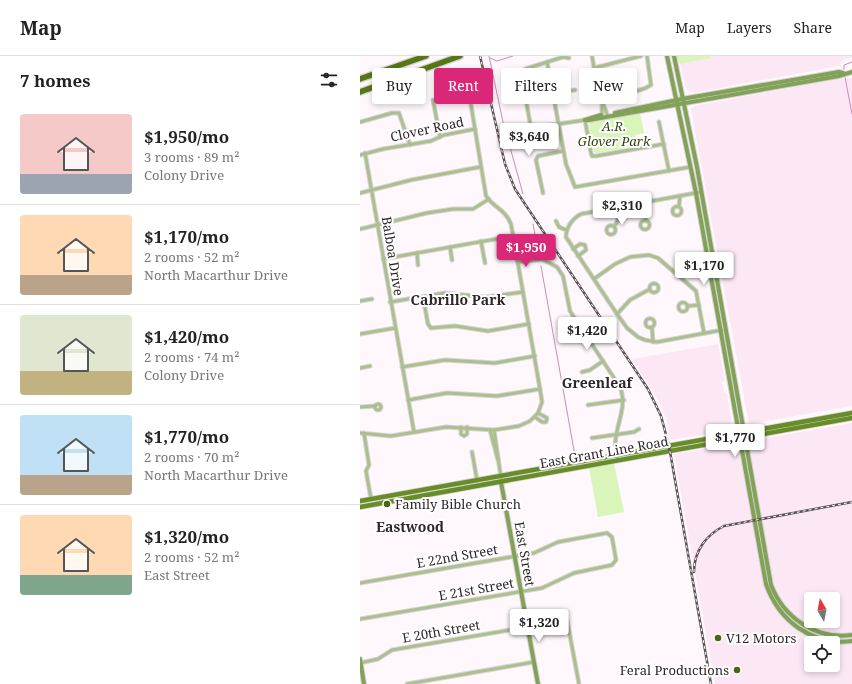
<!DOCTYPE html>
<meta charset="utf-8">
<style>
:root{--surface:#fff;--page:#f6f6f6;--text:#222;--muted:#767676;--line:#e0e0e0;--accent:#db2777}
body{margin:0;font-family:"Noto Serif",serif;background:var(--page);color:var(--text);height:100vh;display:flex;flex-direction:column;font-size:15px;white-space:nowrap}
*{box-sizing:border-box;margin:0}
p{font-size:13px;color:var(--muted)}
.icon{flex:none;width:22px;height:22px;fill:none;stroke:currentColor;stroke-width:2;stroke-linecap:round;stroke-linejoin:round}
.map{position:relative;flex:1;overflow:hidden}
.panel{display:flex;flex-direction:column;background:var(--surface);width:360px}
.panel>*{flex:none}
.guide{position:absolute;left:12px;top:12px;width:380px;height:36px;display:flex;gap:8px}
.needle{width:26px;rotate:350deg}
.controls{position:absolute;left:444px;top:536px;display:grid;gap:8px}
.controls a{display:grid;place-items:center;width:36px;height:36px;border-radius:4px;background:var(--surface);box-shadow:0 2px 6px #0003;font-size:20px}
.price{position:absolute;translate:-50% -34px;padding:0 9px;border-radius:4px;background:#fff;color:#222;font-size:13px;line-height:26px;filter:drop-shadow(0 1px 2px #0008)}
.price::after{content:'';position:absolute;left:50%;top:24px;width:12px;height:9px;margin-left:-6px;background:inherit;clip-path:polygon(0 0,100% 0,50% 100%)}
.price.current{background:var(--accent);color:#fff}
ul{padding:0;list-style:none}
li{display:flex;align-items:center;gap:12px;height:100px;padding:0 20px}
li+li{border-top:1px solid var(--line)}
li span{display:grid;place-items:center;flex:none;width:112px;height:80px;border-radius:4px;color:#555}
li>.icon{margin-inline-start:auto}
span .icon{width:48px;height:48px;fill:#fffc;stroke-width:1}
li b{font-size:17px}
h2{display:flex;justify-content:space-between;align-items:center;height:48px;padding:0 20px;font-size:17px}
.pill{padding:0 14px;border-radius:4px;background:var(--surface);box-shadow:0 2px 6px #0003;font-size:14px;line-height:36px}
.pill.current{background:var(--accent);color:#fff}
header{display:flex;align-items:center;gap:24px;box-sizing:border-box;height:56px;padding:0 20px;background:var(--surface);border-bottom:1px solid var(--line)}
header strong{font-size:19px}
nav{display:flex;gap:22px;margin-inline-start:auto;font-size:14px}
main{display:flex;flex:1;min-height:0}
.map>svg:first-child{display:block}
</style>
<header>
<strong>Map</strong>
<nav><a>Map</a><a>Layers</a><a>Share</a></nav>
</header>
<main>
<section class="panel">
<h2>7 homes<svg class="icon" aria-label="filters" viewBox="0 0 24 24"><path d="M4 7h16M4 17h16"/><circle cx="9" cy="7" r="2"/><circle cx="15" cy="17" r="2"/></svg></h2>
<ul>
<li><span style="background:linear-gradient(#f6c9c9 75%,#9aa5b1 0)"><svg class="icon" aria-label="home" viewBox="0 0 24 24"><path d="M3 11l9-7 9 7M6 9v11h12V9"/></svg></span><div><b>$1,950/mo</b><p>3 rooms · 89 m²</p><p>Colony Drive</p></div></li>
<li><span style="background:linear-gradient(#ffd9b3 75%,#b9a48a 0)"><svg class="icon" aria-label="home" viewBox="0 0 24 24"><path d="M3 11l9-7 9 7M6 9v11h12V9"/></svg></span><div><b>$1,170/mo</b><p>2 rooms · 52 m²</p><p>North Macarthur Drive</p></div></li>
<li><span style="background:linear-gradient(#dfe7d0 70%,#c2b280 0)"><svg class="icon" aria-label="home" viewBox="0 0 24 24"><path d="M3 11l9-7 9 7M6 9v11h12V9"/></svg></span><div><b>$1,420/mo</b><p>2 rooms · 74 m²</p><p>Colony Drive</p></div></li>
<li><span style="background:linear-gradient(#bfe0f5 75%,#b9a48a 0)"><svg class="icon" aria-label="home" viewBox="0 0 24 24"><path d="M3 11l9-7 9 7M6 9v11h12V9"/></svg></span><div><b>$1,770/mo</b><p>2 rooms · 70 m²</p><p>North Macarthur Drive</p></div></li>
<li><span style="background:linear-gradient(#ffd9b3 75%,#7fa58c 0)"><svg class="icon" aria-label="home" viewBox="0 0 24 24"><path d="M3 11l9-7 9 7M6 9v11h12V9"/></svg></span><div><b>$1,320/mo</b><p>2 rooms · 52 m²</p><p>East Street</p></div></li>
</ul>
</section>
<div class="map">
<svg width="492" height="628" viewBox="0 0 492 628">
<rect width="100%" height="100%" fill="#fef8fc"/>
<g fill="#fce7f5" fill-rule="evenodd">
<path d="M350,0H492V2L485,3L481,7V12L485,14L479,10L333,37L326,32L320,8L350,2Z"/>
<path d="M483,22H492V350L389,368L331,53L334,50Z"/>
<path d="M358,288L365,324L362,326L364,336L367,338L372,367L369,368L371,374L310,384L307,365L299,345L272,303Z"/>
<path d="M492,367V628H355L314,398ZM451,543H473V565H451ZM451,587H473V609H451Z"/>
</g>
<g fill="#daf5ba">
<path d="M316,0H350L351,2L320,8Z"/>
<path d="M280,56L284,77L275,79L277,90L237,97L234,96L229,69L230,66Z"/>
<path d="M254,407L264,456L238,461L229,412Z"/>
</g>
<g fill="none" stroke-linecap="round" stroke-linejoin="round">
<g stroke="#cd8bb8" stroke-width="1">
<path d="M129,0L143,66L163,138"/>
<path d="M130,2L137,5L153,0"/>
<path d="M484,13V9L492,6"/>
<path d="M485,21L492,58"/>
<path d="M173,168L179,198"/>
<path d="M181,210L215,400"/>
</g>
<g stroke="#d9d2d6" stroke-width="5">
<g id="street">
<path d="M232,0L238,35L247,58"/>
<path d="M209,2L203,1L165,13L161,17L171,72L225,64L231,97L232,100H236L304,88"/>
<path d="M187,6L206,108L215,131L330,111"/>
<path d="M234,12L281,0"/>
<path d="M193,37L215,34"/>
<path d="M242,43C256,35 277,39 291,29L287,0"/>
<path d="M242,43V59"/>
<path d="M73,44L80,81"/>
<path d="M0,66L32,57H39L50,89"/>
<path d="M299,66L309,115"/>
<path d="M5,97L54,376"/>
<path d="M0,99L23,93L71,85L84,79L115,73"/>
<path d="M341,136L221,158C213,162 206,171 206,181L257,258L267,272L278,281L285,284L297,286L362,274"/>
<path d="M0,137L51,124L120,111"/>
<path d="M183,137L176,104L178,100L203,95"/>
<path d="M284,147L286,165"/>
<path d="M319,150L320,140"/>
<circle cx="317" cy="155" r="4.5"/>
<circle cx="285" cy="169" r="4.5"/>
<path d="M196,165L199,171L206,174"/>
<circle cx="251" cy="174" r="4.5"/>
<path d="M254,171L258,164L256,152"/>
<path d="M0,173L67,157L93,153H113L129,143"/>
<path d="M121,185L125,207"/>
<path d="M90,191L92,204"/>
<path d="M213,193L220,188L225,189L226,194L218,200"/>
<path d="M57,197L58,209"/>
<path d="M23,203L153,180"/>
<circle cx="327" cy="208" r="4.5"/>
<path d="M158,206L182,203L197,211L203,220L210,255L260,331C270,356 248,377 258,404"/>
<path d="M234,223L255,208L270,201L289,199L298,202L336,235L344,277"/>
<circle cx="294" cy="232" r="4.5"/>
<path d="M63,241L68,268L71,272L95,270L128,275L169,268"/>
<path d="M0,245L12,243"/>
<path d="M30,246L85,237L125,241L163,236"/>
<circle cx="323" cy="251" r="4.5"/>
<path d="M328,250L339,249"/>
<path d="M257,258L270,244L290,233"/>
<circle cx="290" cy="267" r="4.5"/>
<path d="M292,272L293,286"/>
<path d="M0,278L35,272"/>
<path d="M215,283L224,276"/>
<path d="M42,311L85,304L135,307L175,300"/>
<path d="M0,312L10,310"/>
<path d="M222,316L230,314L243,305"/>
<path d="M48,344L87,337L137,340L180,333"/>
<circle cx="18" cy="351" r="3"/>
<path d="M228,349L264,344"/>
<path d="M0,351L15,350"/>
<path d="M175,361L182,366H186L187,362L178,357"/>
<path d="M101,371V378L104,380L107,378V371"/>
<path d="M130,374L138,404"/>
<path d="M134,374L141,422"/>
<path d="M0,377L31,380L86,371L134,374L159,370L170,365L178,357L182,346L180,333L151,168C145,153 134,152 126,140L110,43L106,34"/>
<path d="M4,377L9,409L6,415L11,443"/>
<path d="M232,382L274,376L279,373"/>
<path d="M112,396L117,424"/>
<path d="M0,527L174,497L198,486L247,477L252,481L256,504L252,509L214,517L182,532L0,563"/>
<path d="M0,607L18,603L32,594L179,569L191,562L202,560L207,564L219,628"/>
<path d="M47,628L174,606"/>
</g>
</g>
<g stroke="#d9d2d6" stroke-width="6">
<g id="secondary">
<path d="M307,0L336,137L406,528C419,565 452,590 492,585"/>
<path d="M314,0L337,111L411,529C424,562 456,584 492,579"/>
<path d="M255,57L322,43L479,16L483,17"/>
<path d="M225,64H229L479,20L492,16"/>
<path d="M225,64L241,59"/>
<path d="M141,426L178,628"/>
<path d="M0,603L4,628"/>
</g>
</g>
<g stroke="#d9d2d6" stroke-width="6">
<g id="primary">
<path d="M0,445L492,357"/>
<path d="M0,451L492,362"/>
</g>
</g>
<g stroke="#d9d2d6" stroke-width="8">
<g id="highway">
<path d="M0,23L66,0"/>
<path d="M0,36L100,0"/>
</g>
</g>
<use href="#street" stroke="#aac08f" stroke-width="3"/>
<use href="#secondary" stroke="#82a357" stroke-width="4"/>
<use href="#primary" stroke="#678d26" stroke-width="4.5"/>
<use href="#highway" stroke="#557814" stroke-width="5.5"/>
<g stroke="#5b5257" stroke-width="2.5">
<g id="rail">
<path d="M120,0L145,108L155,133L288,333L301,360L309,390L351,628"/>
<path d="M334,516C334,495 346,479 364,470L492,446"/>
</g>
</g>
<use href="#rail" stroke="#fff" stroke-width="1" stroke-dasharray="3" stroke-linecap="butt"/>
</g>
<g fill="#486518" stroke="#fff" stroke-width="1.5">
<circle cx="27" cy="448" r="4"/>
<circle cx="358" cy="582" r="4"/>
<circle cx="377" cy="614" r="4"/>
</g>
<g text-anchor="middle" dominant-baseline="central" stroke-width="4" stroke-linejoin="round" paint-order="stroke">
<g font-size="13" font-style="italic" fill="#314512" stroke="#fff">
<text x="254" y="70">A.R.<tspan x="254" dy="15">Glover Park</tspan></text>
</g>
<g font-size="13" fill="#2f252b" stroke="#fff">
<text transform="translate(67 73) rotate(-12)">Clover Road</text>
<text transform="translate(33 200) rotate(81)">Balboa Drive</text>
<text transform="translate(244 396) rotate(-10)">East Grant Line Road</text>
<text transform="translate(165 498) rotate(80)">East Street</text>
<text transform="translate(97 500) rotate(-10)">E 22nd Street</text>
<text transform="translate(116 533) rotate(-10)">E 21st Street</text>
<text transform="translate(81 575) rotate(-10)">E 20th Street</text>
</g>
<g font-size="13" fill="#2f252b" stroke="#fff" text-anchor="start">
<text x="35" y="448">Family Bible Church</text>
<text x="366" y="582">V12 Motors</text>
<text x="369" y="614" text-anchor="end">Feral Productions</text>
</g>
<g font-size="14" font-weight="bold" fill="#2f252b" stroke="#fff">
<text x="98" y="243">Cabrillo Park</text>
<text x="237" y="326">Greenleaf</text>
<text x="50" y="470">Eastwood</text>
</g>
</g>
</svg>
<div class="controls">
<a><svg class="needle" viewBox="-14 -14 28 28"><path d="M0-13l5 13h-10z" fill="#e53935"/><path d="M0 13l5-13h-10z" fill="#767676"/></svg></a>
<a><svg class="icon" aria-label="locate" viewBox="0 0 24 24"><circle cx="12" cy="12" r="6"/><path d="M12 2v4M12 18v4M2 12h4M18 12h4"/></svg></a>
</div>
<b class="price" style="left:169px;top:101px">$3,640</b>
<b class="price" style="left:262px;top:170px">$2,310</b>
<b class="price current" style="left:166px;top:212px">$1,950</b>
<b class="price" style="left:344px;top:230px">$1,170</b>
<b class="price" style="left:227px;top:295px">$1,420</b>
<b class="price" style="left:375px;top:402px">$1,770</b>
<b class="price" style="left:179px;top:587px">$1,320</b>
<div class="guide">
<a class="pill">Buy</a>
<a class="pill current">Rent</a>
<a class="pill">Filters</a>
<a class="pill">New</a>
</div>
</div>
</main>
